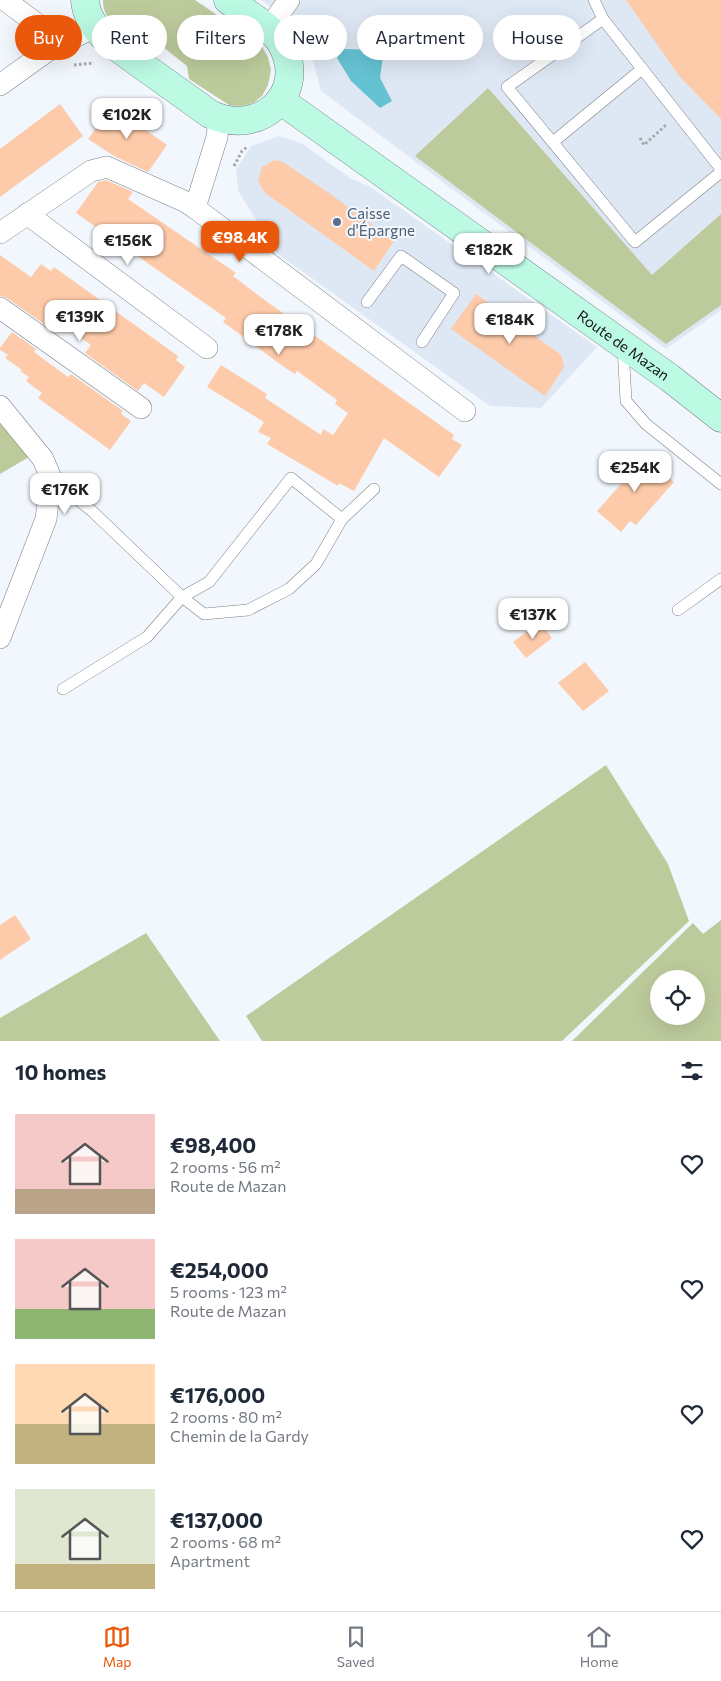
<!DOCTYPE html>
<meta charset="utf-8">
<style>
:root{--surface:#fff;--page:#f6f6f7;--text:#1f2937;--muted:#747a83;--line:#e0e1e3;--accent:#ea580c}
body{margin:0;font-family:Commissioner,sans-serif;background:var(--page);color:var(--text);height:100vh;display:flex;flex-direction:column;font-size:19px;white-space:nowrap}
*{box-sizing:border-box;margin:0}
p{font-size:16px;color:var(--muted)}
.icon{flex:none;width:28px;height:28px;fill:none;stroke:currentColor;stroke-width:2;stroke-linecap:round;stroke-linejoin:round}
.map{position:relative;height:1041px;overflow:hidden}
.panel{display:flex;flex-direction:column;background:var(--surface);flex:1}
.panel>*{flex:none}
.top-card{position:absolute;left:15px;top:15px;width:691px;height:45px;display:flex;gap:10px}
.buttons{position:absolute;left:650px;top:970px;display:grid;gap:10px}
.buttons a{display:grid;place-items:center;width:55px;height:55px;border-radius:50%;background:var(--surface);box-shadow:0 5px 20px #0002;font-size:25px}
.price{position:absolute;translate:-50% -42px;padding:0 11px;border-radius:10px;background:#fff;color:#222;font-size:16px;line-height:32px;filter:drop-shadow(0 1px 2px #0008)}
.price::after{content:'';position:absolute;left:50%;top:30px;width:15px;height:11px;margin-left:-8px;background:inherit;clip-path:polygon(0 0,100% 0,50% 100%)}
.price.current{background:var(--accent);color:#fff}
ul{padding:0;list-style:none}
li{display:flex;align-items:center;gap:15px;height:125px;padding:0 15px}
li span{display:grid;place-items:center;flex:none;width:140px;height:100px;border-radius:0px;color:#555}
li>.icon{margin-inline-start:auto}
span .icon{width:60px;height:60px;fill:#fffc;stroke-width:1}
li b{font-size:21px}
h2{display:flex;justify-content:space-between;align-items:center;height:60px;padding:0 15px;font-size:21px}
.pill{padding:0 18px;border-radius:22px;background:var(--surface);box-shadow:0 5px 20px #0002;font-size:18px;line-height:45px}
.pill.current{background:var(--accent);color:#fff}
.tabs{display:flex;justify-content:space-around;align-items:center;height:70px;border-top:1px solid var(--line);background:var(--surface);font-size:14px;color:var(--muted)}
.tabs a{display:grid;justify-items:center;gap:2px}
.tabs .current{color:var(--accent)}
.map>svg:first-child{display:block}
</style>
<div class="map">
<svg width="721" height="1041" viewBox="0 0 721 1041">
<rect width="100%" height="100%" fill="#f2f7fd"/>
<g fill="#dee8f4">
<path d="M261,0H721V310L666,349L321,91L306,32Z"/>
<path d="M279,136L303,144L350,178L369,186L597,347L541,408L490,406L278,254L238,191L236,170L251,146Z"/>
</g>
<g fill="#bdcb9c" fill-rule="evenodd">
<path d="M103,0H195L261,45L268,57L271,70L268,85L262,96L253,103L241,106L229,105L189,79L187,66L158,43L144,47C128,35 102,24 103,0Z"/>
<path d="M488,88L652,275L721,214V305L666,344L415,156Z"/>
<path d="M0,423L29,457L0,474Z"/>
<path d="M606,765L668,864L689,921L562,1041H262L246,1016Z"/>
<path d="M721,920V1041H572L693,923L703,934ZM659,979H696V1016H659Z"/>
<path d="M146,933L220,1041H0V1018Z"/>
</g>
<path fill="#65c2d3" d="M344,49L377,50L383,56L380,78L392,101L380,108L351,81L337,58Z"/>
<g fill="#fecbaa">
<path d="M626,0H721V119L680,77Z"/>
<path d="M60,104L83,136L0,197V149Z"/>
<path d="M112,106L167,145L148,172L114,156L88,139Z"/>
<path d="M274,160L283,162L329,193L394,241L374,271L265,193L258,181L262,167Z"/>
<path d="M106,180L133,192L128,199L236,273L233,276L266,301L454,435L452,439L462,445L439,477L384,438L354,491L339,483L338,486L267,444L271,438L258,432L264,422L207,387L221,365L267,394L265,398L321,435L323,429L333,435L348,413L335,404L337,400L297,371L295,374L284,367L223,322L226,318L76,213L98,182Z"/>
<path d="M0,255L31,277L41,264L51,271L54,267L178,356L176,360L185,367L164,397L144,383L138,391L85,353L91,345L57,321L51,329L7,298L0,296Z"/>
<path d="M476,294L560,354L562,357L564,367L545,396L451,329Z"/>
<path d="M12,332L36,349L34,352L68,377L71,374L123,411L121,414L131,421L110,450L38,398L42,393L26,381L29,377L20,371L22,370L5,358L8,355L0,350V348Z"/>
<path d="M640,453L674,482L636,525L630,521L621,532L597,511L622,483L617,479Z"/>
<path d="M540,622L552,638L526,658L513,642Z"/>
<path d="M585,662L609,691L583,711L558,683Z"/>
<path d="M15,915L31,939L0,960V925Z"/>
</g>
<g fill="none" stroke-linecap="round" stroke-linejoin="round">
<g stroke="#7d8186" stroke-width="12">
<g id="service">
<path d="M594,0L603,19L721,169"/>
<path d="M603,19L507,87L635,242L721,172"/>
<path d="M553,142L642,69"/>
<path d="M367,302L401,256L454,293L422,342"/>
<path d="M623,347L626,401L646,424L721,484"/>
<path d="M51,478L92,511L182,597L209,582L291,478L342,519L316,564L289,589L248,610L204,614L182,597L147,637L63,689"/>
<path d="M342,519L374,489"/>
<path d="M678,610L721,579"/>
</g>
</g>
<g stroke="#7d8186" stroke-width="22">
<g id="minor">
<path d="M5,0L37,24L53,48"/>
<path d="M268,29L289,0"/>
<path d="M0,85L46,52L94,27"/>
<path d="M195,208L217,137L219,118"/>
<path d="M27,214L207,348"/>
<path d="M0,233L91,171L107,167L186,202L195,208L465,411"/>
<path d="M0,308L141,408"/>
<path d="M0,406L43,459L51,478L46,519L0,638"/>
</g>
</g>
<g stroke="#7d8186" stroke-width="29">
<g id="secondary">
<path d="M85,0C86,17 96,30 108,41L210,114C259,138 310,93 281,43C273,28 243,11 228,0"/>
<path id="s1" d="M280,100L670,378L721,418"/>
</g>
</g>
<g stroke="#a3a7ab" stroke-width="3" stroke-dasharray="2.5 2.5" stroke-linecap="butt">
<path d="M74,65L94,63"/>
<path d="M640,138L644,145L666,125"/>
<path d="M234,166L242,151L247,147"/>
</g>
<use href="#service" stroke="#fff" stroke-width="11"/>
<use href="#minor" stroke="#fff" stroke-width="21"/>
<use href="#secondary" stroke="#bcfae4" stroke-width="28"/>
</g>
<circle fill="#5c6f8a" stroke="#f2f7fd" stroke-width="2" cx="337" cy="222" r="5"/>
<g text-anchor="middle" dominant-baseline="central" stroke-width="4" stroke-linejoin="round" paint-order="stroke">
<g font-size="15" fill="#4e5e75" stroke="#f2f7fd" text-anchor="start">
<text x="347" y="213">Caisse<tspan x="347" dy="17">d'Épargne</tspan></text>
</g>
<g font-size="15" fill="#17191b" stroke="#f2f7fd">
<text stroke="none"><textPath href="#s1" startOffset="422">Route de Mazan</textPath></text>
</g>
</g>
</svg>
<div class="buttons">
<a><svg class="icon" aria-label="locate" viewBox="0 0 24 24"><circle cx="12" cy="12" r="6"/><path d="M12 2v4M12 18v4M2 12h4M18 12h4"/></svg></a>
</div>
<b class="price" style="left:127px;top:140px">€102K</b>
<b class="price current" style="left:240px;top:263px">€98.4K</b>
<b class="price" style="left:128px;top:266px">€156K</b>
<b class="price" style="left:489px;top:275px">€182K</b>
<b class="price" style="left:80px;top:342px">€139K</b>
<b class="price" style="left:510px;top:345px">€184K</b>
<b class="price" style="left:279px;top:356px">€178K</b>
<b class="price" style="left:635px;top:493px">€254K</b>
<b class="price" style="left:65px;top:515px">€176K</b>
<b class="price" style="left:533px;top:640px">€137K</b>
<div class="top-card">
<a class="pill current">Buy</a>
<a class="pill">Rent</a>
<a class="pill">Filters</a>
<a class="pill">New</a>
<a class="pill">Apartment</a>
<a class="pill">House</a>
</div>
</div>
<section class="panel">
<h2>10 homes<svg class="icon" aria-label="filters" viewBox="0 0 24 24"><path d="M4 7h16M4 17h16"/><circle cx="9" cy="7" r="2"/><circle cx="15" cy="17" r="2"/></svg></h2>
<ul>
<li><span style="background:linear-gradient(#f6c9c9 75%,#b9a48a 0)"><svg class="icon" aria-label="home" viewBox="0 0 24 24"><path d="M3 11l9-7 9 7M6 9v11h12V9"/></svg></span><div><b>€98,400</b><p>2 rooms · 56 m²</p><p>Route de Mazan</p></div><svg class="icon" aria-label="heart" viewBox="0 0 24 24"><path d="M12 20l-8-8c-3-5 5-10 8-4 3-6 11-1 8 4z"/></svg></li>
<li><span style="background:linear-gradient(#f6c9c9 70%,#8fb573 0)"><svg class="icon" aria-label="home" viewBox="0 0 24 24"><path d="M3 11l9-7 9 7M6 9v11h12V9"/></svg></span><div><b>€254,000</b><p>5 rooms · 123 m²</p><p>Route de Mazan</p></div><svg class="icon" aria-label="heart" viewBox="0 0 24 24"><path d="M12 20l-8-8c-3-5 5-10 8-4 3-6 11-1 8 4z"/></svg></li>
<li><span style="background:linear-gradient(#ffd9b3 60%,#c2b280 0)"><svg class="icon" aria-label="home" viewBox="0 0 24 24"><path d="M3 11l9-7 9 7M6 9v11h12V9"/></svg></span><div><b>€176,000</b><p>2 rooms · 80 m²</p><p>Chemin de la Gardy</p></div><svg class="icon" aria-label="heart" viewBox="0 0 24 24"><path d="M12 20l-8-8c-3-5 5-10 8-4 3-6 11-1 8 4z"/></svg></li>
<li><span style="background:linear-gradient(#dfe7d0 75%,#c2b280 0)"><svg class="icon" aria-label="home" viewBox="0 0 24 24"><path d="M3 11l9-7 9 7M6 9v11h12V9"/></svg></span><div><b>€137,000</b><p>2 rooms · 68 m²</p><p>Apartment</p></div><svg class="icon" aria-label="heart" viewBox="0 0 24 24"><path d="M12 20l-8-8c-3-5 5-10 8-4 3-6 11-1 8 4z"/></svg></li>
</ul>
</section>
<nav class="tabs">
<a class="current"><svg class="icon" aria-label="map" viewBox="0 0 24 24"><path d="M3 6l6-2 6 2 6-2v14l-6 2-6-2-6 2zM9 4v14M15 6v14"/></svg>Map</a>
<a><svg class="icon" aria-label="saved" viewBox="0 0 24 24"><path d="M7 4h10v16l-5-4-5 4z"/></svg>Saved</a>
<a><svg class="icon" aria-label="home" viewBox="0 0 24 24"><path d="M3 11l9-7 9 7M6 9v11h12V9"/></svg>Home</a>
</nav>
